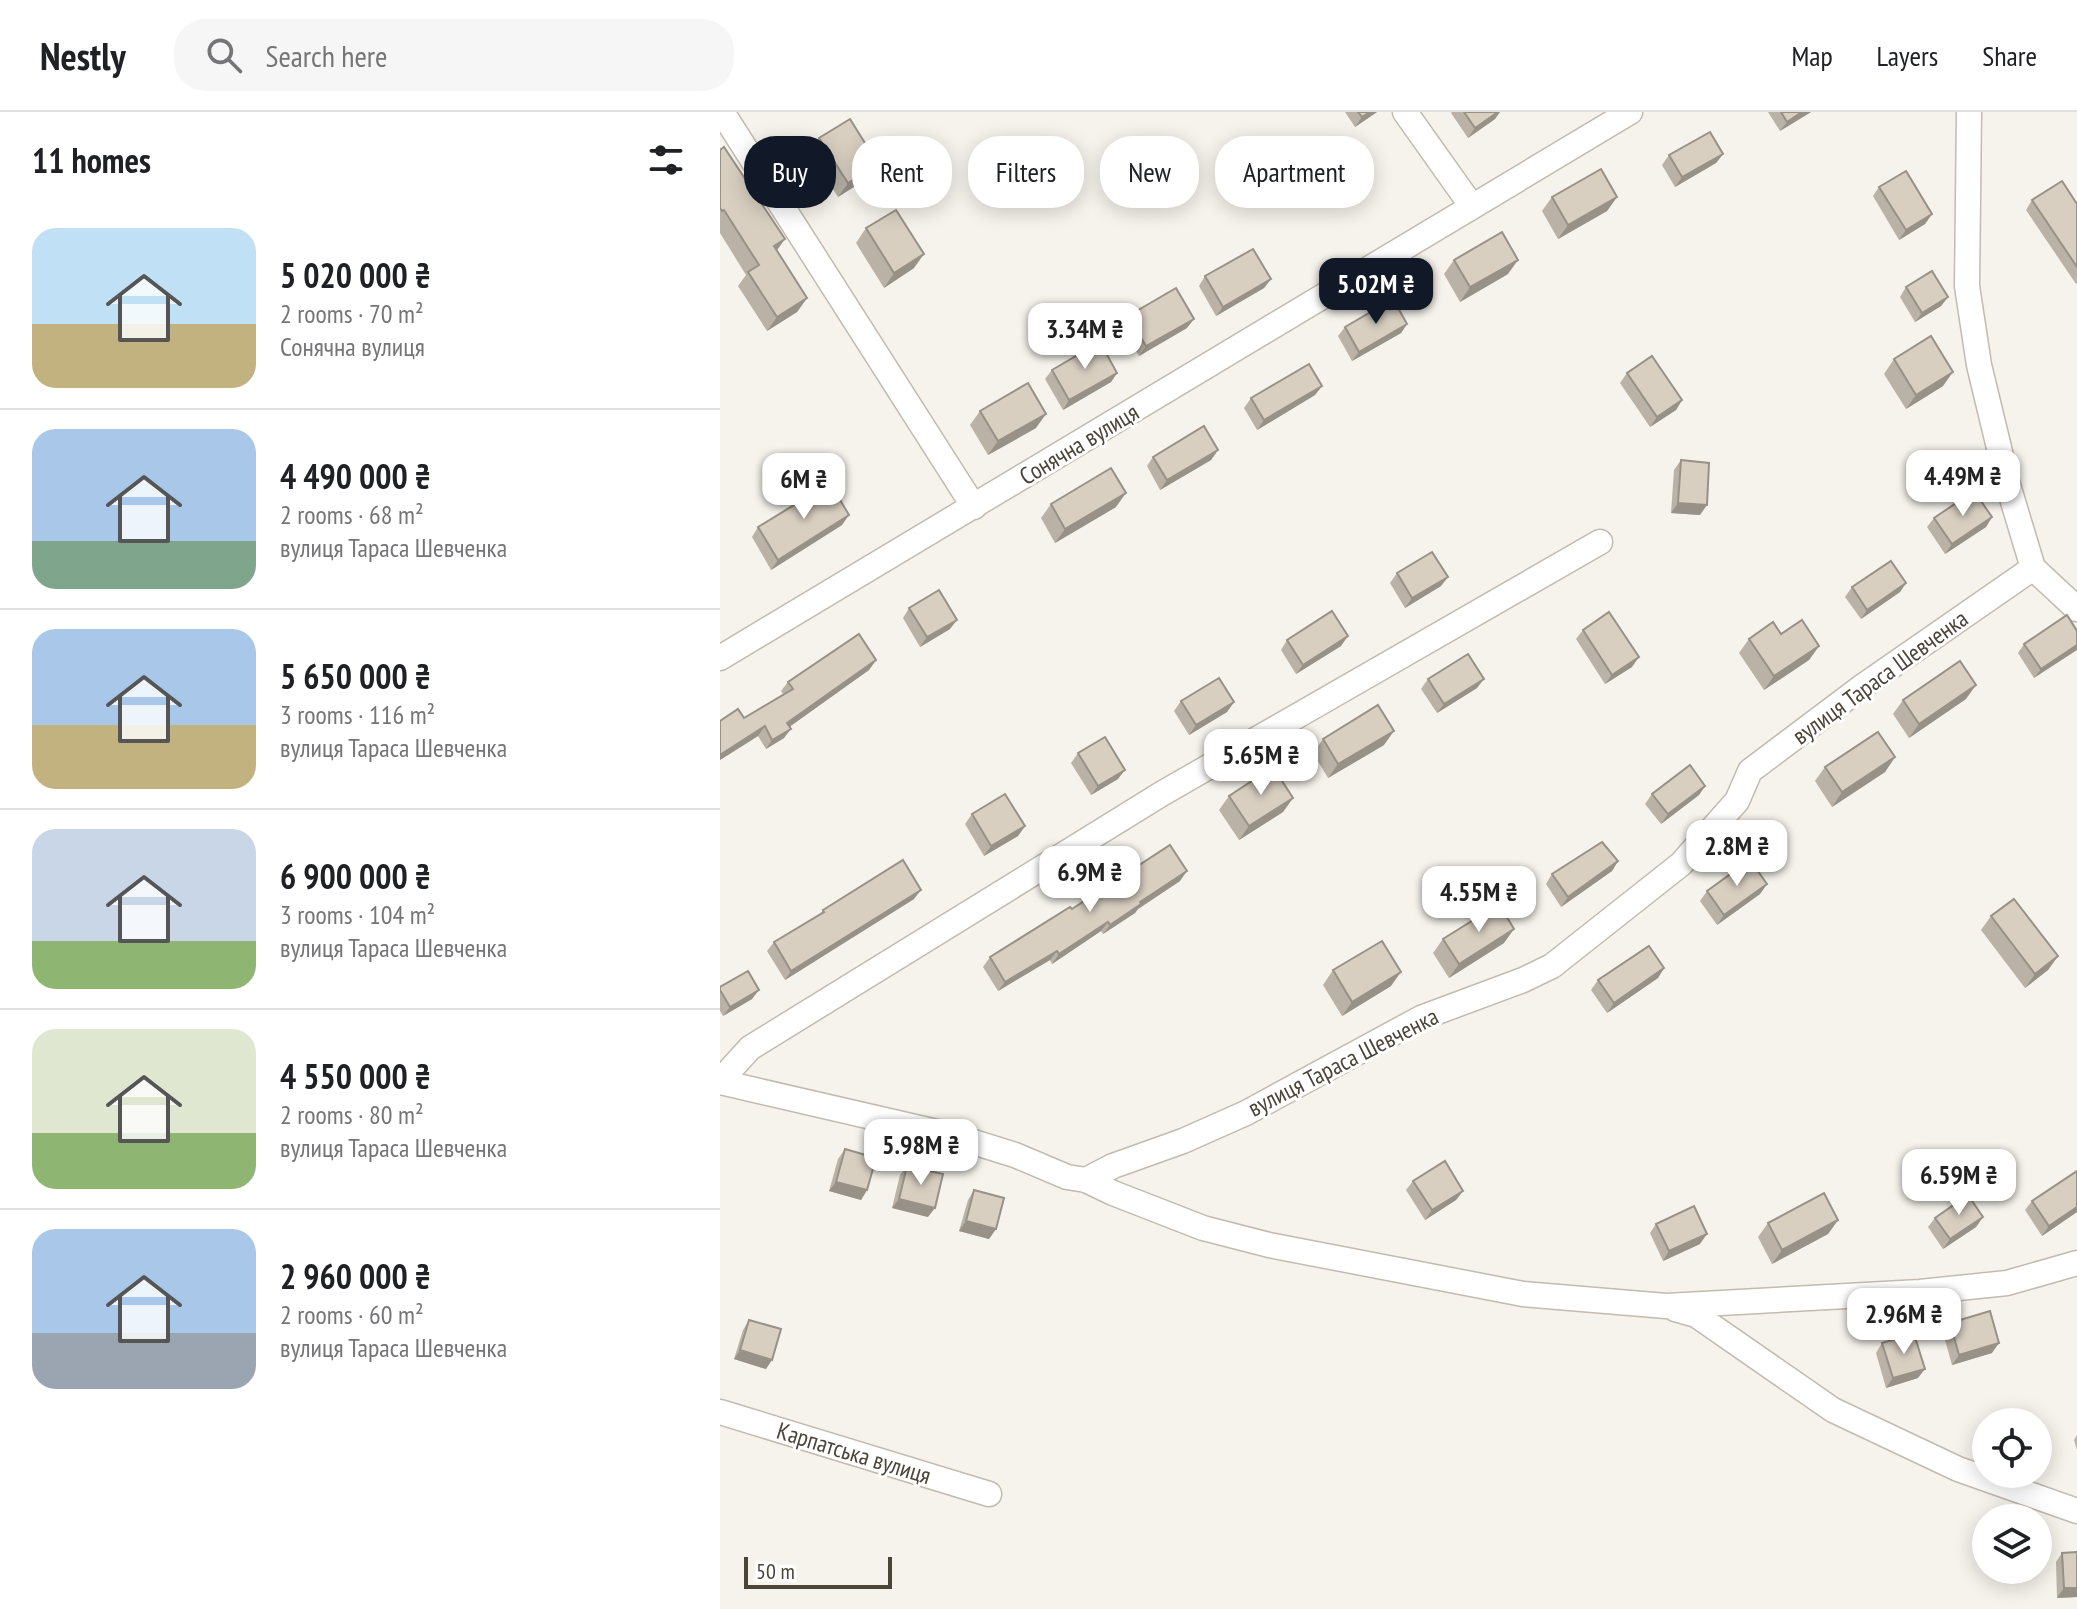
<!DOCTYPE html>
<meta charset="utf-8">
<style>
:root{--surface:#fff;--page:#f6f6f6;--text:#202124;--muted:#757577;--line:#e0e0e0;--accent:#111827}
body{margin:0;font-family:"PT Sans Narrow",sans-serif;background:var(--page);color:var(--text);height:100vh;display:flex;flex-direction:column;font-size:30px;white-space:nowrap}
*{box-sizing:border-box;margin:0}
p{font-size:26px;color:var(--muted)}
.icon{flex:none;width:44px;height:44px;fill:none;stroke:currentColor;stroke-width:2;stroke-linecap:round;stroke-linejoin:round}
.map{position:relative;flex:1;overflow:hidden}
.panel{display:flex;flex-direction:column;background:var(--surface);width:720px}
.panel>*{flex:none}
.guide{position:absolute;left:24px;top:24px;width:760px;height:72px;display:flex;gap:16px}
.controls{position:absolute;left:1252px;top:1296px;display:grid;gap:16px}
.controls a{display:grid;place-items:center;width:80px;height:80px;border-radius:50%;background:var(--surface);box-shadow:0 4px 20px #0003;font-size:40px}
.scale{position:absolute;left:24px;bottom:20px;width:148px;box-sizing:border-box;padding-left:8px;border:4px solid #4b4439;border-top:0;font-size:22px;line-height:28px;white-space:nowrap;color:#4b4439;-webkit-text-stroke:6px #fff;paint-order:stroke}
.price{position:absolute;translate:-50% -68px;padding:0 18px;border-radius:16px;background:#fff;color:#222;font-size:26px;line-height:52px;filter:drop-shadow(0 2px 4px #0008)}
.price::after{content:'';position:absolute;left:50%;top:48px;width:24px;height:18px;margin-left:-12px;background:inherit;clip-path:polygon(0 0,100% 0,50% 100%)}
.price.on{background:var(--accent);color:#fff}
ul{padding:0;list-style:none}
li{display:flex;align-items:center;gap:24px;height:200px;padding:0 32px}
li+li{border-top:2px solid var(--line)}
li span{display:grid;place-items:center;flex:none;width:224px;height:160px;border-radius:24px;color:#555}
li>.icon{margin-inline-start:auto}
span .icon{width:96px;height:96px;fill:#fffc;stroke-width:1}
li b{font-size:34px}
h2{display:flex;justify-content:space-between;align-items:center;height:96px;padding:0 32px;font-size:34px}
.tag{padding:0 28px;border-radius:32px;background:var(--surface);box-shadow:0 4px 20px #0003;font-size:28px;line-height:72px}
.tag.on{background:var(--accent);color:#fff}
header{display:flex;align-items:center;gap:48px;box-sizing:border-box;height:112px;padding:0 40px;background:var(--surface);border-bottom:2px solid var(--line)}
header strong{font-size:38px}
nav{display:flex;gap:44px;margin-inline-start:auto;font-size:28px}
.search{width:560px;height:72px;background:var(--page);display:flex;align-items:center;gap:20px;box-sizing:border-box;padding:0 28px;border-radius:32px;color:var(--muted);font-size:30px}
main{display:flex;flex:1;min-height:0}
.map>svg:first-child{display:block}
</style>
<header>
<strong>Nestly</strong>
<div class="search"><svg class="icon" aria-label="search" viewBox="0 0 24 24"><circle cx="10" cy="10" r="6"/><path d="M15 15l6 6"/></svg>Search here</div>
<nav><a>Map</a><a>Layers</a><a>Share</a></nav>
</header>
<main>
<section class="panel">
<h2>11 homes<svg class="icon" aria-label="filters" viewBox="0 0 24 24"><path d="M4 7h16M4 17h16"/><circle cx="9" cy="7" r="2"/><circle cx="15" cy="17" r="2"/></svg></h2>
<ul>
<li><span style="background:linear-gradient(#bfe0f5 60%,#c2b280 0)"><svg class="icon" aria-label="home" viewBox="0 0 24 24"><path d="M3 11l9-7 9 7M6 9v11h12V9"/></svg></span><div><b>5 020 000 ₴</b><p>2 rooms · 70 m²</p><p>Сонячна вулиця</p></div></li>
<li><span style="background:linear-gradient(#a9c7e8 70%,#7fa58c 0)"><svg class="icon" aria-label="home" viewBox="0 0 24 24"><path d="M3 11l9-7 9 7M6 9v11h12V9"/></svg></span><div><b>4 490 000 ₴</b><p>2 rooms · 68 m²</p><p>вулиця Тараса Шевченка</p></div></li>
<li><span style="background:linear-gradient(#a9c7e8 60%,#c2b280 0)"><svg class="icon" aria-label="home" viewBox="0 0 24 24"><path d="M3 11l9-7 9 7M6 9v11h12V9"/></svg></span><div><b>5 650 000 ₴</b><p>3 rooms · 116 m²</p><p>вулиця Тараса Шевченка</p></div></li>
<li><span style="background:linear-gradient(#c9d6e8 70%,#8fb573 0)"><svg class="icon" aria-label="home" viewBox="0 0 24 24"><path d="M3 11l9-7 9 7M6 9v11h12V9"/></svg></span><div><b>6 900 000 ₴</b><p>3 rooms · 104 m²</p><p>вулиця Тараса Шевченка</p></div></li>
<li><span style="background:linear-gradient(#dfe7d0 65%,#8fb573 0)"><svg class="icon" aria-label="home" viewBox="0 0 24 24"><path d="M3 11l9-7 9 7M6 9v11h12V9"/></svg></span><div><b>4 550 000 ₴</b><p>2 rooms · 80 m²</p><p>вулиця Тараса Шевченка</p></div></li>
<li><span style="background:linear-gradient(#a9c7e8 65%,#9aa5b1 0)"><svg class="icon" aria-label="home" viewBox="0 0 24 24"><path d="M3 11l9-7 9 7M6 9v11h12V9"/></svg></span><div><b>2 960 000 ₴</b><p>2 rooms · 60 m²</p><p>вулиця Тараса Шевченка</p></div></li>
</ul>
</section>
<div class="map">
<svg width="1357" height="1497" viewBox="0 0 1357 1497">
<rect width="100%" height="100%" fill="#f6f3ec"/>
<g fill="none" stroke-linecap="round" stroke-linejoin="round">
<g stroke="#c2bbae" stroke-width="27">
<g id="minor">
<path d="M2,0L254,395"/>
<path d="M685,0L751,93"/>
<path d="M1249,0L1247,174L1259,253L1288,373L1313,456L1357,497"/>
<path d="M0,546L910,0"/>
<path d="M0,969L30,936L443,681L880,430"/>
<path d="M0,970L234,1024L295,1043L347,1065L366,1068L393,1081L483,1116L549,1133L803,1182L946,1194L1200,1180L1287,1171L1357,1151"/>
<path d="M366,1068L393,1054L463,1029L526,1001L701,906L803,868L832,854L961,752L1017,689L1030,659L1143,574L1313,456"/>
<path d="M955,1197L976,1203L1113,1298L1238,1357L1357,1399"/>
<path d="M0,1300L269,1382"/>
</g>
</g>
<use href="#minor" stroke="#fff" stroke-width="24"/>
</g>
<g fill="#bab2a6">
<path d="M625,0H657L635,15Z"/>
<path d="M732,0H778L775,7L748,26L731,1Z"/>
<path d="M1048,0H1091L1060,19Z"/>
<path d="M99,26L158,52L148,66L118,85L89,40Z"/>
<path d="M0,38L57,138L87,186L77,200L47,219L18,174L26,163L0,121Z"/>
<path d="M1003,42L996,51L955,75L942,53L949,43Z"/>
<path d="M1159,75L1212,102L1205,112L1179,128L1153,84Z"/>
<path d="M832,85H897L887,99L838,127L822,99Z"/>
<path d="M1312,88L1357,92V171L1356,172L1306,98Z"/>
<path d="M146,116L194,156L164,176L136,131Z"/>
<path d="M734,148L788,162L740,190L724,162Z"/>
<path d="M485,164L551,167L544,176L496,204L479,174Z"/>
<path d="M1186,175L1228,185L1221,194L1195,210L1180,185Z"/>
<path d="M408,204L467,216L419,244L401,213Z"/>
<path d="M687,212L681,221L632,249L618,224L625,215Z"/>
<path d="M1174,247L1223,274L1186,297L1164,262Z"/>
<path d="M332,258L397,261L391,270L343,298L325,267Z"/>
<path d="M907,261L962,288L956,298L930,315L900,271Z"/>
<path d="M602,274L595,283L537,318L524,296L531,286Z"/>
<path d="M260,299L316,316L268,343L250,313Z"/>
<path d="M498,338L491,348L440,378L427,354L433,345Z"/>
<path d="M961,348L980,403L951,401L954,358Z"/>
<path d="M331,392L396,395L335,431L321,406Z"/>
<path d="M1272,405L1266,415L1225,442L1207,415L1214,406Z"/>
<path d="M122,413L51,458L32,425L38,415Z"/>
<path d="M677,461L721,474L685,496L670,471Z"/>
<path d="M1186,471L1180,480L1141,507L1125,485L1132,475Z"/>
<path d="M189,496L230,517L200,535L183,506Z"/>
<path d="M863,518L912,555L885,572L856,527Z"/>
<path d="M1357,519L1314,566L1298,541L1304,532Z"/>
<path d="M1061,522L1099,534L1089,548L1044,578L1019,541L1029,527Z"/>
<path d="M567,528L621,534L576,562L561,538Z"/>
<path d="M156,548L149,558L69,614L64,626L46,637L38,624L0,648V609L24,606L63,582L61,579L68,570Z"/>
<path d="M708,567L757,576L717,601L701,577Z"/>
<path d="M1246,587L1189,626L1173,602L1183,588Z"/>
<path d="M461,589L514,590L507,600L469,623L454,599Z"/>
<path d="M603,627L664,633L608,666L593,641Z"/>
<path d="M358,641L398,667L371,683L351,651Z"/>
<path d="M1175,645L1165,660L1112,695L1095,669L1105,655Z"/>
<path d="M985,674L979,683L941,712L925,692L932,682Z"/>
<path d="M509,684L573,686L563,700L519,728L499,698Z"/>
<path d="M252,702L305,714L298,724L264,744L245,712Z"/>
<path d="M898,749L892,759L841,795L826,772L832,762Z"/>
<path d="M460,769L418,797L415,801L383,822L381,819L332,852L330,848L278,879L263,855L270,845L352,797Z"/>
<path d="M1047,772L1040,782L997,813L980,789L987,779Z"/>
<path d="M194,787L65,868L47,839L54,830L100,802L103,798Z"/>
<path d="M1271,804L1338,844L1328,858L1305,876L1261,818Z"/>
<path d="M723,827L784,831L729,866L713,841Z"/>
<path d="M944,856L938,866L887,901L871,878L878,868Z"/>
<path d="M613,858L671,874L622,904L603,873Z"/>
<path d="M0,875L32,887L3,904L0,899Z"/>
<path d="M125,1037L147,1078L141,1088L109,1079L118,1047Z"/>
<path d="M187,1054L208,1105L172,1096L180,1063Z"/>
<path d="M693,1069L743,1079L736,1088L705,1108L686,1078Z"/>
<path d="M254,1078L276,1117L269,1127L239,1119L248,1088Z"/>
<path d="M1312,1089L1357,1100L1322,1124L1305,1098Z"/>
<path d="M1263,1105L1256,1115L1223,1137L1208,1115L1215,1106Z"/>
<path d="M1118,1108L1108,1122L1052,1152L1038,1125L1048,1111Z"/>
<path d="M936,1112L980,1132L943,1149L930,1121Z"/>
<path d="M29,1208L46,1257L14,1247L23,1218Z"/>
<path d="M1230,1211L1272,1241L1232,1253L1223,1221Z"/>
<path d="M1162,1231L1198,1266L1166,1276L1156,1241Z"/>
<path d="M1357,1323V1338L1354,1328Z"/>
<path d="M1342,1441L1357,1485L1337,1486L1336,1450Z"/>
</g>
<g fill="#979187">
<path d="M650,0H657L635,15L642,5Z"/>
<path d="M778,0H780L775,7L748,26L755,16Z"/>
<path d="M1082,0H1091L1060,19L1067,10Z"/>
<path d="M1003,42L996,51L955,75L962,65Z"/>
<path d="M158,52L148,66L118,85L128,71Z"/>
<path d="M897,85L887,99L838,127L848,113Z"/>
<path d="M1212,102L1205,112L1179,128L1186,118Z"/>
<path d="M65,127L55,141L54,134Z"/>
<path d="M204,142L194,156L164,176L174,161Z"/>
<path d="M798,148L788,162L740,190L750,175Z"/>
<path d="M551,167L544,176L496,204L503,195Z"/>
<path d="M1228,185L1221,194L1195,210L1202,201Z"/>
<path d="M87,186L77,200L47,219L57,205Z"/>
<path d="M474,207L467,216L419,244L426,234Z"/>
<path d="M687,212L681,221L632,249L639,240Z"/>
<path d="M1233,260L1223,274L1186,297L1196,283Z"/>
<path d="M397,261L391,270L343,298L349,288Z"/>
<path d="M602,274L595,283L537,318L544,308Z"/>
<path d="M962,288L956,298L930,315L937,305Z"/>
<path d="M326,302L316,316L268,343L278,329Z"/>
<path d="M498,338L491,348L440,378L447,368Z"/>
<path d="M406,381L396,395L335,431L345,417Z"/>
<path d="M958,391L987,393L980,403L951,401Z"/>
<path d="M129,403L122,413L51,458L58,448Z"/>
<path d="M1272,405L1266,415L1225,442L1232,432Z"/>
<path d="M728,465L721,474L685,496L692,486Z"/>
<path d="M1186,471L1180,480L1141,507L1147,498Z"/>
<path d="M237,508L230,517L200,535L207,525Z"/>
<path d="M628,524L621,534L576,562L583,553Z"/>
<path d="M1357,533V538L1314,566L1321,557Z"/>
<path d="M1099,534L1089,548L1044,578L1054,564Z"/>
<path d="M919,545L912,555L885,572L892,563Z"/>
<path d="M156,548L149,558L61,621L67,611Z"/>
<path d="M764,567L757,576L717,601L724,592Z"/>
<path d="M1256,573L1246,587L1189,626L1199,612Z"/>
<path d="M514,590L507,600L469,623L476,613Z"/>
<path d="M45,614L38,624L0,648V643Z"/>
<path d="M71,617L64,626L46,637L52,628Z"/>
<path d="M674,619L664,633L608,666L618,652Z"/>
<path d="M1175,645L1165,660L1112,695L1122,680Z"/>
<path d="M405,658L398,667L371,683L378,674Z"/>
<path d="M985,674L979,683L941,712L948,702Z"/>
<path d="M573,686L563,700L519,728L529,714Z"/>
<path d="M305,714L298,724L264,744L271,734Z"/>
<path d="M898,749L892,759L841,795L848,785Z"/>
<path d="M467,759L460,769L418,797L415,801L383,822L390,813L420,790Z"/>
<path d="M1047,772L1040,782L997,813L1004,803Z"/>
<path d="M201,778L194,787L65,868L71,859Z"/>
<path d="M388,810L381,819L332,852L339,842Z"/>
<path d="M794,817L784,831L729,866L739,852Z"/>
<path d="M337,839L330,848L278,879L285,870Z"/>
<path d="M1338,844L1328,858L1305,876L1315,862Z"/>
<path d="M944,856L938,866L887,901L894,891Z"/>
<path d="M681,860L671,874L622,904L632,890Z"/>
<path d="M39,878L32,887L3,904L10,895Z"/>
<path d="M116,1070L147,1078L141,1088L109,1079Z"/>
<path d="M743,1079L736,1088L705,1108L712,1098Z"/>
<path d="M179,1087L215,1096L208,1105L172,1096Z"/>
<path d="M1357,1095V1100L1322,1124L1329,1114Z"/>
<path d="M1263,1105L1256,1115L1223,1137L1230,1127Z"/>
<path d="M1118,1108L1108,1122L1052,1152L1062,1138Z"/>
<path d="M246,1109L276,1117L269,1127L239,1119Z"/>
<path d="M987,1122L980,1132L943,1149L949,1139Z"/>
<path d="M1279,1231L1272,1241L1232,1253L1239,1243Z"/>
<path d="M20,1238L52,1248L46,1257L14,1247Z"/>
<path d="M1205,1257L1198,1266L1166,1276L1173,1266Z"/>
<path d="M1344,1476H1357V1485L1337,1486Z"/>
</g>
<g fill="#d8cfc1" stroke="#979187" stroke-width="2">
<path d="M638,0H650L642,5Z"/>
<path d="M744,0H778L755,16Z"/>
<path d="M1061,0H1082L1067,10Z"/>
<path d="M130,7L158,52L128,71L99,26Z"/>
<path d="M990,20L1003,42L962,65L949,43Z"/>
<path d="M4,35L65,127L54,134L87,186L57,205L28,160L39,153L4,98L2,99L0,96V38Z"/>
<path d="M881,57L897,85L848,113L832,85Z"/>
<path d="M1186,59L1212,102L1186,118L1159,75Z"/>
<path d="M1342,69L1357,92V155L1312,88Z"/>
<path d="M176,98L204,142L174,161L146,116Z"/>
<path d="M782,120L798,148L750,175L734,148Z"/>
<path d="M533,137L551,167L503,195L485,164Z"/>
<path d="M1212,159L1228,185L1202,201L1186,175Z"/>
<path d="M456,176L474,207L426,234L408,204Z"/>
<path d="M673,187L687,212L639,240L625,215Z"/>
<path d="M1211,224L1233,260L1196,283L1174,247Z"/>
<path d="M380,230L397,261L349,288L332,258Z"/>
<path d="M932,244L962,288L937,305L907,261Z"/>
<path d="M589,252L602,274L544,308L531,286Z"/>
<path d="M308,271L326,302L278,329L260,299Z"/>
<path d="M484,314L498,338L447,368L433,345Z"/>
<path d="M961,348L989,351L987,393L958,391Z"/>
<path d="M391,356L406,381L345,417L331,392Z"/>
<path d="M110,371L129,403L58,448L38,415Z"/>
<path d="M1254,379L1272,405L1232,432L1214,406Z"/>
<path d="M712,440L728,465L692,486L677,461Z"/>
<path d="M1171,449L1186,471L1147,498L1132,475Z"/>
<path d="M219,478L237,508L207,525L189,496Z"/>
<path d="M612,499L628,524L583,553L567,528Z"/>
<path d="M889,500L919,545L892,563L863,518Z"/>
<path d="M1347,503L1357,519V533L1321,557L1304,532Z"/>
<path d="M1082,508L1099,534L1054,564L1029,527L1053,510L1061,522Z"/>
<path d="M139,522L156,548L67,611L71,617L52,628L45,614L0,643V609L18,597L24,606L73,577L68,570Z"/>
<path d="M748,542L764,567L724,592L708,567Z"/>
<path d="M1240,549L1256,573L1199,612L1183,588Z"/>
<path d="M499,566L514,590L476,613L461,589Z"/>
<path d="M658,593L674,619L618,652L603,627Z"/>
<path d="M1158,620L1175,645L1122,680L1105,655Z"/>
<path d="M385,625L405,658L378,674L358,641Z"/>
<path d="M970,653L985,674L948,702L932,682Z"/>
<path d="M553,655L573,686L529,714L509,684Z"/>
<path d="M285,682L305,714L271,734L252,702Z"/>
<path d="M882,730L898,749L848,785L832,762Z"/>
<path d="M450,733L467,759L420,790L421,792L390,813L388,810L339,842L337,839L285,870L270,845L350,795L352,797Z"/>
<path d="M183,748L201,778L71,859L54,830L104,800L103,798Z"/>
<path d="M1030,748L1047,772L1004,803L987,779Z"/>
<path d="M1294,787L1338,844L1315,862L1271,804Z"/>
<path d="M779,792L794,817L739,852L723,827Z"/>
<path d="M662,829L681,860L632,890L613,858Z"/>
<path d="M929,834L944,856L894,891L878,868Z"/>
<path d="M28,859L39,878L10,895L0,878V875Z"/>
<path d="M125,1037L156,1046L147,1078L116,1070Z"/>
<path d="M725,1049L743,1079L712,1098L693,1069Z"/>
<path d="M187,1054L223,1062L215,1096L179,1087Z"/>
<path d="M1357,1059V1095L1329,1114L1312,1089Z"/>
<path d="M254,1078L284,1086L276,1117L246,1109Z"/>
<path d="M1104,1081L1118,1108L1062,1138L1048,1111Z"/>
<path d="M1248,1083L1263,1105L1230,1127L1215,1106Z"/>
<path d="M974,1094L987,1122L949,1139L936,1112Z"/>
<path d="M1270,1199L1279,1231L1239,1243L1230,1211Z"/>
<path d="M29,1208L61,1217L52,1248L20,1238Z"/>
<path d="M1194,1222L1205,1257L1173,1266L1162,1231Z"/>
<path d="M1357,1440V1476H1344L1342,1441Z"/>
</g>
<g text-anchor="middle" dominant-baseline="central" stroke-width="6" stroke-linejoin="round" paint-order="stroke">
<g font-size="24" fill="#4b4439" stroke="#fff">
<text transform="translate(359 332) rotate(-31)">Сонячна вулиця</text>
<text transform="translate(1160 565) rotate(-36)">вулиця Тараса Шевченка</text>
<text transform="translate(623 950) rotate(-27)">вулиця Тараса Шевченка</text>
<text transform="translate(134 1341) rotate(17)">Карпатська вулиця</text>
</g>
</g>
</svg>
<div class="controls">
<a><svg class="icon" aria-label="locate" viewBox="0 0 24 24"><circle cx="12" cy="12" r="6"/><path d="M12 2v4M12 18v4M2 12h4M18 12h4"/></svg></a>
<a><svg class="icon" aria-label="layers" viewBox="0 0 24 24"><path d="M12 4l9 5-9 5-9-5zM3 14l9 5 9-5"/></svg></a>
</div>
<div class="scale">50 m</div>
<b class="price on" style="left:656px;top:214px">5.02M ₴</b>
<b class="price" style="left:365px;top:259px">3.34M ₴</b>
<b class="price" style="left:1243px;top:406px">4.49M ₴</b>
<b class="price" style="left:84px;top:409px">6M ₴</b>
<b class="price" style="left:541px;top:685px">5.65M ₴</b>
<b class="price" style="left:1017px;top:776px">2.8M ₴</b>
<b class="price" style="left:370px;top:802px">6.9M ₴</b>
<b class="price" style="left:759px;top:822px">4.55M ₴</b>
<b class="price" style="left:201px;top:1075px">5.98M ₴</b>
<b class="price" style="left:1239px;top:1105px">6.59M ₴</b>
<b class="price" style="left:1184px;top:1244px">2.96M ₴</b>
<div class="guide">
<a class="tag on">Buy</a>
<a class="tag">Rent</a>
<a class="tag">Filters</a>
<a class="tag">New</a>
<a class="tag">Apartment</a>
</div>
</div>
</main>
